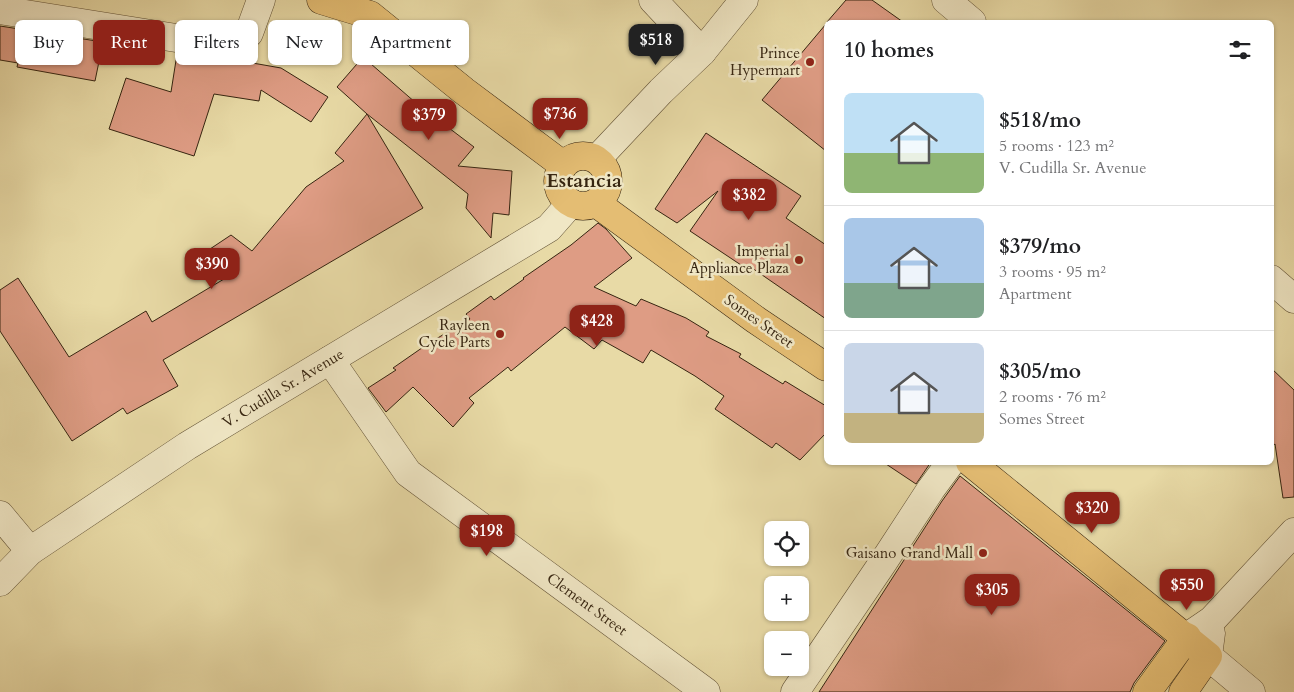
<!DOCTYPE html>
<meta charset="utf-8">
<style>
:root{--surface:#fff;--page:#f6f6f6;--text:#202124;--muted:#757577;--line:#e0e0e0;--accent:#8f2418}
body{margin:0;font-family:Cardo,serif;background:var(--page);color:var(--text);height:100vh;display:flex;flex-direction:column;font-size:19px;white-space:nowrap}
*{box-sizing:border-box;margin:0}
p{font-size:16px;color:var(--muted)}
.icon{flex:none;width:28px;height:28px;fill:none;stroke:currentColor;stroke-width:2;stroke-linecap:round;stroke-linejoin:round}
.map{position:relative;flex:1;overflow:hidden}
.sheet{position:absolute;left:824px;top:20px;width:450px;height:445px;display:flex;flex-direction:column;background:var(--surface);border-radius:8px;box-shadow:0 1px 4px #0004}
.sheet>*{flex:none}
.banner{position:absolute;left:15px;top:20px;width:475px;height:45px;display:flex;gap:10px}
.fabs{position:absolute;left:764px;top:521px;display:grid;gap:10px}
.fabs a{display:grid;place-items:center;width:45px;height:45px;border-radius:8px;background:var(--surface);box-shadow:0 1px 4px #0004;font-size:25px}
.price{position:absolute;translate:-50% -42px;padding:0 11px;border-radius:10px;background:var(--accent);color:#fff;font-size:16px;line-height:32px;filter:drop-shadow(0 1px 2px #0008)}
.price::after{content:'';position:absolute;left:50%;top:30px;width:15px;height:11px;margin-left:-8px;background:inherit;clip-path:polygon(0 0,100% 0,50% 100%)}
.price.on{background:#222;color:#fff}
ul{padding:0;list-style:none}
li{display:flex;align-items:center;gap:15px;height:125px;padding:0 20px}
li+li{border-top:1px solid var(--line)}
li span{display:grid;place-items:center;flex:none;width:140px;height:100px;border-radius:8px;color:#555}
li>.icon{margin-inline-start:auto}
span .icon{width:60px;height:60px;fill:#fffc;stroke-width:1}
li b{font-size:21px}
h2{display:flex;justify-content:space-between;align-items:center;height:60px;padding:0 20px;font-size:21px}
.chip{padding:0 18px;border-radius:8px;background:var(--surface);box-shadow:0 1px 4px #0004;font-size:18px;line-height:45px}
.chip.on{background:var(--accent);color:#fff}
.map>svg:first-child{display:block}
</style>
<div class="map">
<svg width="1294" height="692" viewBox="0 0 1294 692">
<rect width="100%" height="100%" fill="#e8daa6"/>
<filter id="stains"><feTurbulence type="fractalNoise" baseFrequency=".004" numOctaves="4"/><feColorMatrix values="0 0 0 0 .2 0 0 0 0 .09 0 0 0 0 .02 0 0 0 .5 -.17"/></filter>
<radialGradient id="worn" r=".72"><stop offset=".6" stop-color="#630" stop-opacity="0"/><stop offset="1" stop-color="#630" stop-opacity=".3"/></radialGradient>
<g fill="#de9c84" stroke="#362511">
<path d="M846,0H872L903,22H827Z"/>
<path d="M826,24V151L762,100Z"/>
<path d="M0,26L103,42L95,81L17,67L18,63L0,60Z"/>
<path d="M177,54L193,56L207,55L281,68L328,97L311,122L261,90L259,101L214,94L194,156L109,129L126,78L171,92Z"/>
<path d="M363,57L416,103L474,147L458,166L512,171L509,215L493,213L491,238L466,208L468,194L367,114L337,87Z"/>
<path d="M367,114L423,208L163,360L178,386L127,414L123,408L72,441L0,331V290L18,278L69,357L146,311L152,322L224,279L207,251L231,235L252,251L306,187L344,161L335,153Z"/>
<path d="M706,133L801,196L786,218L826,245V319L752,268L750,271L690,231L718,191L677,223L655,209Z"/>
<path d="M598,223L606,229L632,258L594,287L636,306L641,299L686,318L709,332L706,336L741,354L739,357L783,384L785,381L826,406V433L800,460L776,443L772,448L715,409L724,396L695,376L651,350L643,363L602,340L594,349L565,327L511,371L508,367L469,398L474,403L453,427L413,387L386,412L368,388L396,370L393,368L429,343L470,319L466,314L491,296L494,300L524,279L523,278L571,245Z"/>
<path d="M1271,368L1294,390V497L1283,498L1275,444L1271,447Z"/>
<path d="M883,462H931L916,484Z"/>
<path d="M960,476L1165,641L1134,683L1130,692H819L942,501Z"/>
</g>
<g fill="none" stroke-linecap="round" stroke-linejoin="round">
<g stroke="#625236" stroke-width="29">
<g id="minor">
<path d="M653,0L702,52"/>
<path d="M946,0L972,22"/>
<path d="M0,10L195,41L249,33L261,0"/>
<path d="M597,159L661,91L702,52L744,0"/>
<path d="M1271,279L1294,299"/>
<path d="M330,360L408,473L706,692"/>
<path d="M0,515L30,551"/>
<path d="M0,582L30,551L187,446L549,228L571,203"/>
<path d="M1211,633L1208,656L1251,692"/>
<path d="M1187,637L1212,620L1294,532"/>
<path d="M795,692L882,564L931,489L951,462"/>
</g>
</g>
<g stroke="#362511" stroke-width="29">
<g id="major">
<path d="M321,0L370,15L464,91L563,165"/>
<circle cx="583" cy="181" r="25"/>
<path d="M596,203L756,320L826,367"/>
<path d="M970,462L1208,656L1183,692"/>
<path d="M1147,692L1187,637"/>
</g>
</g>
<use href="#minor" stroke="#f0e7c5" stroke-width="28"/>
<use href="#major" stroke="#e4bd73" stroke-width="28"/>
</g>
<g fill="#8f2418" stroke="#f0e7c5" stroke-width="2">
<circle cx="810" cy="62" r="5"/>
<circle cx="799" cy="260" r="5"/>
<circle cx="500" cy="334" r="5"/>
<circle cx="983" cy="553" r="5"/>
</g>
<g text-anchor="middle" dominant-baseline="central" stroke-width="5" stroke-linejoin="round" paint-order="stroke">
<g font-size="15" fill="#362511" stroke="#f0e7c5" text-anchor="end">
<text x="800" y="53">Prince<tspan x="800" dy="17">Hypermart</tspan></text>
<text x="789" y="251">Imperial<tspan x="789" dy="17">Appliance Plaza</tspan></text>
<text x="490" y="325">Rayleen<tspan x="490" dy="17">Cycle Parts</tspan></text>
<text x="973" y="553">Gaisano Grand Mall</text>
</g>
<g font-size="15" fill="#362511" stroke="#f0e7c5">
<text transform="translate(759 321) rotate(35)">Somes Street</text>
<text transform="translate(283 388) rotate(-31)">V. Cudilla Sr. Avenue</text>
<text transform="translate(587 604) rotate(36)">Clement Street</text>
</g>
<g font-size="20" font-weight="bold" fill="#362511" stroke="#f0e7c5">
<text x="584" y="180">Estancia</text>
</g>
</g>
<rect width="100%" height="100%" filter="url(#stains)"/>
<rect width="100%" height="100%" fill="url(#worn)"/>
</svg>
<div class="fabs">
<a><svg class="icon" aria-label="locate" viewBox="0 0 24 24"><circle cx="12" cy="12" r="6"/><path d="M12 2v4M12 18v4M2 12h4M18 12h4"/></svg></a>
<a>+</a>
<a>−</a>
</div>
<b class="price on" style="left:656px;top:66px">$518</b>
<b class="price" style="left:560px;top:140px">$736</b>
<b class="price" style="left:429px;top:141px">$379</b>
<b class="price" style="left:749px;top:221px">$382</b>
<b class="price" style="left:212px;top:290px">$390</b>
<b class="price" style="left:597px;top:347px">$428</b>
<b class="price" style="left:1092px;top:534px">$320</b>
<b class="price" style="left:487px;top:557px">$198</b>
<b class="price" style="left:1187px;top:611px">$550</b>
<b class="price" style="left:992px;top:616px">$305</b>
<div class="banner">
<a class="chip">Buy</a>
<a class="chip on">Rent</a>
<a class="chip">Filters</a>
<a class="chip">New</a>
<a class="chip">Apartment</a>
</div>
<section class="sheet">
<h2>10 homes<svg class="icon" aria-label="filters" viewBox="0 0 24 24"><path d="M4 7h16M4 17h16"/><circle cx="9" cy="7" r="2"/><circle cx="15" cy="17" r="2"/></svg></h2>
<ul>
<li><span style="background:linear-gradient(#bfe0f5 60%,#8fb573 0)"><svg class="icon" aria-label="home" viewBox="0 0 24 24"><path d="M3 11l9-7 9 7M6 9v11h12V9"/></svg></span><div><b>$518/mo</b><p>5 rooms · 123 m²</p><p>V. Cudilla Sr. Avenue</p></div></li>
<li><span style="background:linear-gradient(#a9c7e8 65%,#7fa58c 0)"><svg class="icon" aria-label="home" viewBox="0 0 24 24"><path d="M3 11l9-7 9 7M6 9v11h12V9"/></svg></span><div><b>$379/mo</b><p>3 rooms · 95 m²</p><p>Apartment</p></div></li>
<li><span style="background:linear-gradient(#c9d6e8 70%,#c2b280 0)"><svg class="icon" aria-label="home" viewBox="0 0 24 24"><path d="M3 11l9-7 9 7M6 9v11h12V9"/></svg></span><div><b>$305/mo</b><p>2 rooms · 76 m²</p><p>Somes Street</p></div></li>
</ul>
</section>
</div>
